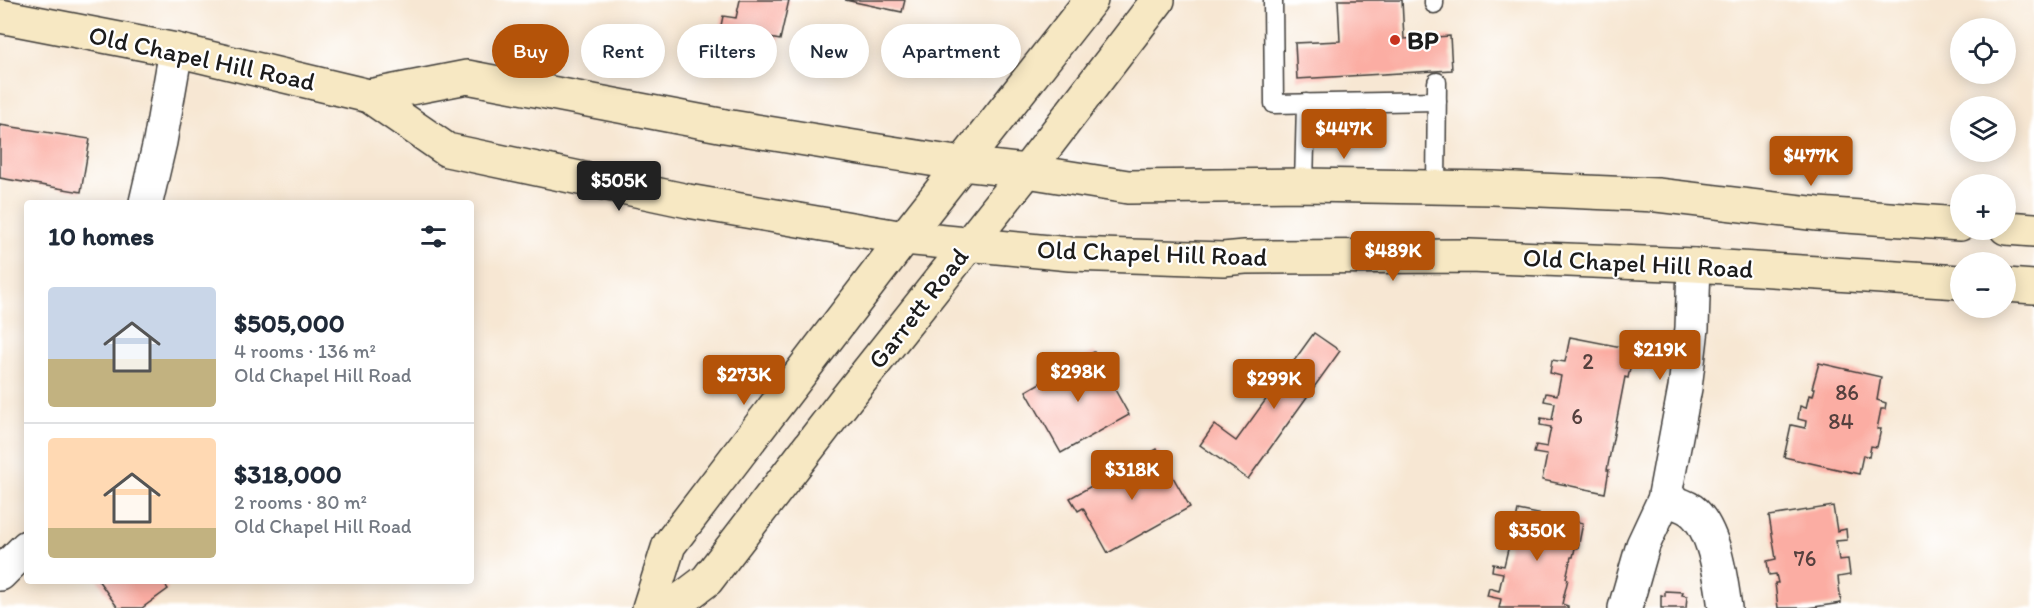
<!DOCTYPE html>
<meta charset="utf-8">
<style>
:root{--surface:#fff;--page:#f2f2f3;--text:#1f2937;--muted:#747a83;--line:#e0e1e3;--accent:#b45309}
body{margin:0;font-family:Itim,sans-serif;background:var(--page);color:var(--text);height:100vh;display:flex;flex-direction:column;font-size:22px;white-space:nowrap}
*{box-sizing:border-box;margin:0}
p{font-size:20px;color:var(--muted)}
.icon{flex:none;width:33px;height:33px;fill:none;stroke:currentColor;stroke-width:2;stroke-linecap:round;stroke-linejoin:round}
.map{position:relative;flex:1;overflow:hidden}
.panel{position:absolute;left:24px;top:200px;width:450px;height:384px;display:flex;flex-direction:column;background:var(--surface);border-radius:6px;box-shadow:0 3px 15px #0003}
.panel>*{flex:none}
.banner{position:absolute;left:492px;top:24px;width:570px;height:54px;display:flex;gap:12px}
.tools{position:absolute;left:1950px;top:18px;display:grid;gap:12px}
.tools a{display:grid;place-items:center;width:66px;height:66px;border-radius:50%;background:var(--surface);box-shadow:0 3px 15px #0003;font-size:30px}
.price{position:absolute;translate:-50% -51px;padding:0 14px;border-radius:6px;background:var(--accent);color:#fff;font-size:20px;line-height:39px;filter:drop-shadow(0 2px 3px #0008)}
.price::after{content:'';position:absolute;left:50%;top:36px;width:18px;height:14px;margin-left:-9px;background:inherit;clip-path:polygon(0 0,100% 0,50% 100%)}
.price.on{background:#222;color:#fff}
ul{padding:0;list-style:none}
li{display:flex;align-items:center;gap:18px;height:150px;padding:0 24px}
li+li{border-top:2px solid var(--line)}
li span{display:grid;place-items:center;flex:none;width:168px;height:120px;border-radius:6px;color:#555}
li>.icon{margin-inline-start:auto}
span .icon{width:72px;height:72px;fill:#fffc;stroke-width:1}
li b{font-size:26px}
h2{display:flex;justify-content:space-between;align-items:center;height:72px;padding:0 24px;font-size:26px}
.tag{padding:0 21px;border-radius:27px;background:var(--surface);box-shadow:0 3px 15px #0003;font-size:21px;line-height:54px}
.tag.on{background:var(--accent);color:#fff}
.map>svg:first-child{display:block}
</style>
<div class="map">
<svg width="2034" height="608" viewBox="0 0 2034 608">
<rect width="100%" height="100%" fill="#fff"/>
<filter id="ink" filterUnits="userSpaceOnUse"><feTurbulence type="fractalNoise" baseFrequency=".0167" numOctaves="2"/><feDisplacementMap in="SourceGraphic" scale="12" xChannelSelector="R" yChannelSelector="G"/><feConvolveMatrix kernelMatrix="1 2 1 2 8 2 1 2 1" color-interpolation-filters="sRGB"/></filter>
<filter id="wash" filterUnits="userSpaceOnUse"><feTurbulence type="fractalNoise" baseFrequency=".008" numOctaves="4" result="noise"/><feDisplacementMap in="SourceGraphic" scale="24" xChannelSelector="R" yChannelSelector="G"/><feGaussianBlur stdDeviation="1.35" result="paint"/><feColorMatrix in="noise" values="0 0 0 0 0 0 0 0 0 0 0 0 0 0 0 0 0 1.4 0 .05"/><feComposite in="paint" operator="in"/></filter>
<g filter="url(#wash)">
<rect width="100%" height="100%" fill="#f7e7d3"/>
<g id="blocks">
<g fill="#fbada3">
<path d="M740,0H789L780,40L769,38L768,46L736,40L735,43L718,40L723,16L736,18Z"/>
<path d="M845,0H905L902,12Z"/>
<path d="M1338,0H1402L1404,39L1450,36L1452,70L1297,79L1295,43L1340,41Z"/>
<path d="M0,125L90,139L81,192L0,178Z"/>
<path d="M1314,333L1340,351L1248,479L1200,445L1214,425L1236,441Z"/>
<path d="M1570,337L1632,349L1631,353L1633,354L1628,378L1625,377L1607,470H1609L1605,493L1542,480L1547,455L1534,453L1536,445L1547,447L1551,427L1540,425L1541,418L1552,420L1555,403L1544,401L1546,393L1557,395L1561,376L1550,373L1552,360L1565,362Z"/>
<path d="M1094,352L1129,415L1061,453L1026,391Z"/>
<path d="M1819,363L1881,377L1877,400L1886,403L1885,409H1881L1877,429H1881L1877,447L1871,446L1869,457L1863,455L1859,474L1784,457L1791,425L1805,428L1806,421L1798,419L1800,406L1806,408L1809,395L1813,396L1815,388H1812Z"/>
<path d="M1157,449L1190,507L1108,553L1083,508L1078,511L1070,498Z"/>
<path d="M1833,506L1837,531L1846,529L1847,540L1836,541L1839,560L1848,559L1850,575L1838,577L1841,603L1807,608H1778L1775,583H1778L1776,574L1769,575L1767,561L1776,559L1769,516Z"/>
<path d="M1518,510L1583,523L1578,548H1575L1573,557H1571L1566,578L1568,579L1562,604L1568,606V608H1499L1501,599L1487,596L1489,588L1499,591L1503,573L1492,571L1493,564L1504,566L1509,545L1498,543L1500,530L1514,533Z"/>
<path d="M98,580H162L168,589L142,608H118Z"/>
<path d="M1665,591L1683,592L1682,595L1687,596L1686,608H1661V595L1665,596Z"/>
</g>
</g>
</g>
<g filter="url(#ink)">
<use href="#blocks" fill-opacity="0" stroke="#3d3a37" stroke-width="1.5"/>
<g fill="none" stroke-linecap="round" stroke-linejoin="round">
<g stroke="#3d3a37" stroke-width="21">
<g id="lane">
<path d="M1273,0L1274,104L1437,101"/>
<path d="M1434,0V4"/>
<path d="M1304,185L1306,103"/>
<path d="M1436,188L1437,82"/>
</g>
</g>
<g stroke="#3d3a37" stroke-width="36">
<g id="street">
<path d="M146,202L160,142L176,50"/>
<path d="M1664,500C1673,502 1684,505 1691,510C1715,528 1721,580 1725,608"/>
<path d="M0,574L27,547"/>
<path d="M1625,608L1643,545L1664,500L1685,388L1692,328L1694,265"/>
</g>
</g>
<g stroke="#3d3a37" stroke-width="36">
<g id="secondary">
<path d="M0,16L176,50L369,96L447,150L688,201L904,238L1070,254L1223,259L1245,257L1469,256L1694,265L1960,282"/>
<path d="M369,96L467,77L725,126L879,151L962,164L1027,171L1128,187L1304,185L1493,188L1657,195L1818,214L1960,224"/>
<path d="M2006,228L2034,230"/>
<path d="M2006,285L2034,287"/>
<path d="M649,608L669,545L904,238L1091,0"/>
<path d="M670,608L707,580L846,399L1027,171L1158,0"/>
</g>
</g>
<use href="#lane" stroke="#fff" stroke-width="18"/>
<use href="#street" stroke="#fff" stroke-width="33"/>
<use href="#secondary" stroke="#f7e8c3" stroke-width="33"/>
</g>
</g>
<circle fill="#c8321e" stroke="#fff" stroke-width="2" cx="1395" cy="40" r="6"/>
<g text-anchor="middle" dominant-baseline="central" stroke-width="4.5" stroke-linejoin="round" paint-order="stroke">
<g font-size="22" fill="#54403e">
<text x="1588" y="361">2</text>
<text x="1847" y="392">86</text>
<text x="1577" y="416">6</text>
<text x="1841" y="421">84</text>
<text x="1805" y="558">76</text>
</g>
<g font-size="26" font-weight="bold" fill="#1c1c1c" stroke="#fff" text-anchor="start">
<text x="1407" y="40">BP</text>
</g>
<g font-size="26" fill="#1c1c1c" stroke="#fff">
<text transform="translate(202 58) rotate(12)">Old Chapel Hill Road</text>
<text transform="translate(1152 253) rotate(2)">Old Chapel Hill Road</text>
<text transform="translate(1638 263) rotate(3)">Old Chapel Hill Road</text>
<text transform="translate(918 308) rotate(-52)">Garrett Road</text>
</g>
</g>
</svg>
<div class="tools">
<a><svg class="icon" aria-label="locate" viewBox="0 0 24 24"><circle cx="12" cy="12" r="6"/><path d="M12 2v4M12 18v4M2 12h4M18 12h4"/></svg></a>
<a><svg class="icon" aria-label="layers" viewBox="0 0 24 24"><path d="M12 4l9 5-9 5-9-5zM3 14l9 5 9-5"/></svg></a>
<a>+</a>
<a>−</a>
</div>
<b class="price" style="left:1344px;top:160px">$447K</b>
<b class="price" style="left:1811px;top:187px">$477K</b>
<b class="price on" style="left:619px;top:212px">$505K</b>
<b class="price" style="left:1393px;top:282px">$489K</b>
<b class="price" style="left:1660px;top:381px">$219K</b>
<b class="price" style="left:1078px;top:403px">$298K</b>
<b class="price" style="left:744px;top:406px">$273K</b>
<b class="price" style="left:1274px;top:410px">$299K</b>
<b class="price" style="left:1132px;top:501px">$318K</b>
<b class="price" style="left:1537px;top:562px">$350K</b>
<div class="banner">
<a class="tag on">Buy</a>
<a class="tag">Rent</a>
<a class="tag">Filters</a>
<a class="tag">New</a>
<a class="tag">Apartment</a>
</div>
<section class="panel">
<h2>10 homes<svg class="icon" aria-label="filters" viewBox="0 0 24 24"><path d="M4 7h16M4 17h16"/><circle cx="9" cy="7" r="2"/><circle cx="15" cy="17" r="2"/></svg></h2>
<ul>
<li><span style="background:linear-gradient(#c9d6e8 60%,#c2b280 0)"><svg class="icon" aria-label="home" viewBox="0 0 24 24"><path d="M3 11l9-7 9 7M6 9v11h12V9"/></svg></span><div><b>$505,000</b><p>4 rooms · 136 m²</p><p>Old Chapel Hill Road</p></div></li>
<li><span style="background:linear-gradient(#ffd9b3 75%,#c2b280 0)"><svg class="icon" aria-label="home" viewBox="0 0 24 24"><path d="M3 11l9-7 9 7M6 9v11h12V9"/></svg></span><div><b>$318,000</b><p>2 rooms · 80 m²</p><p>Old Chapel Hill Road</p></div></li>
</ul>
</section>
</div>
